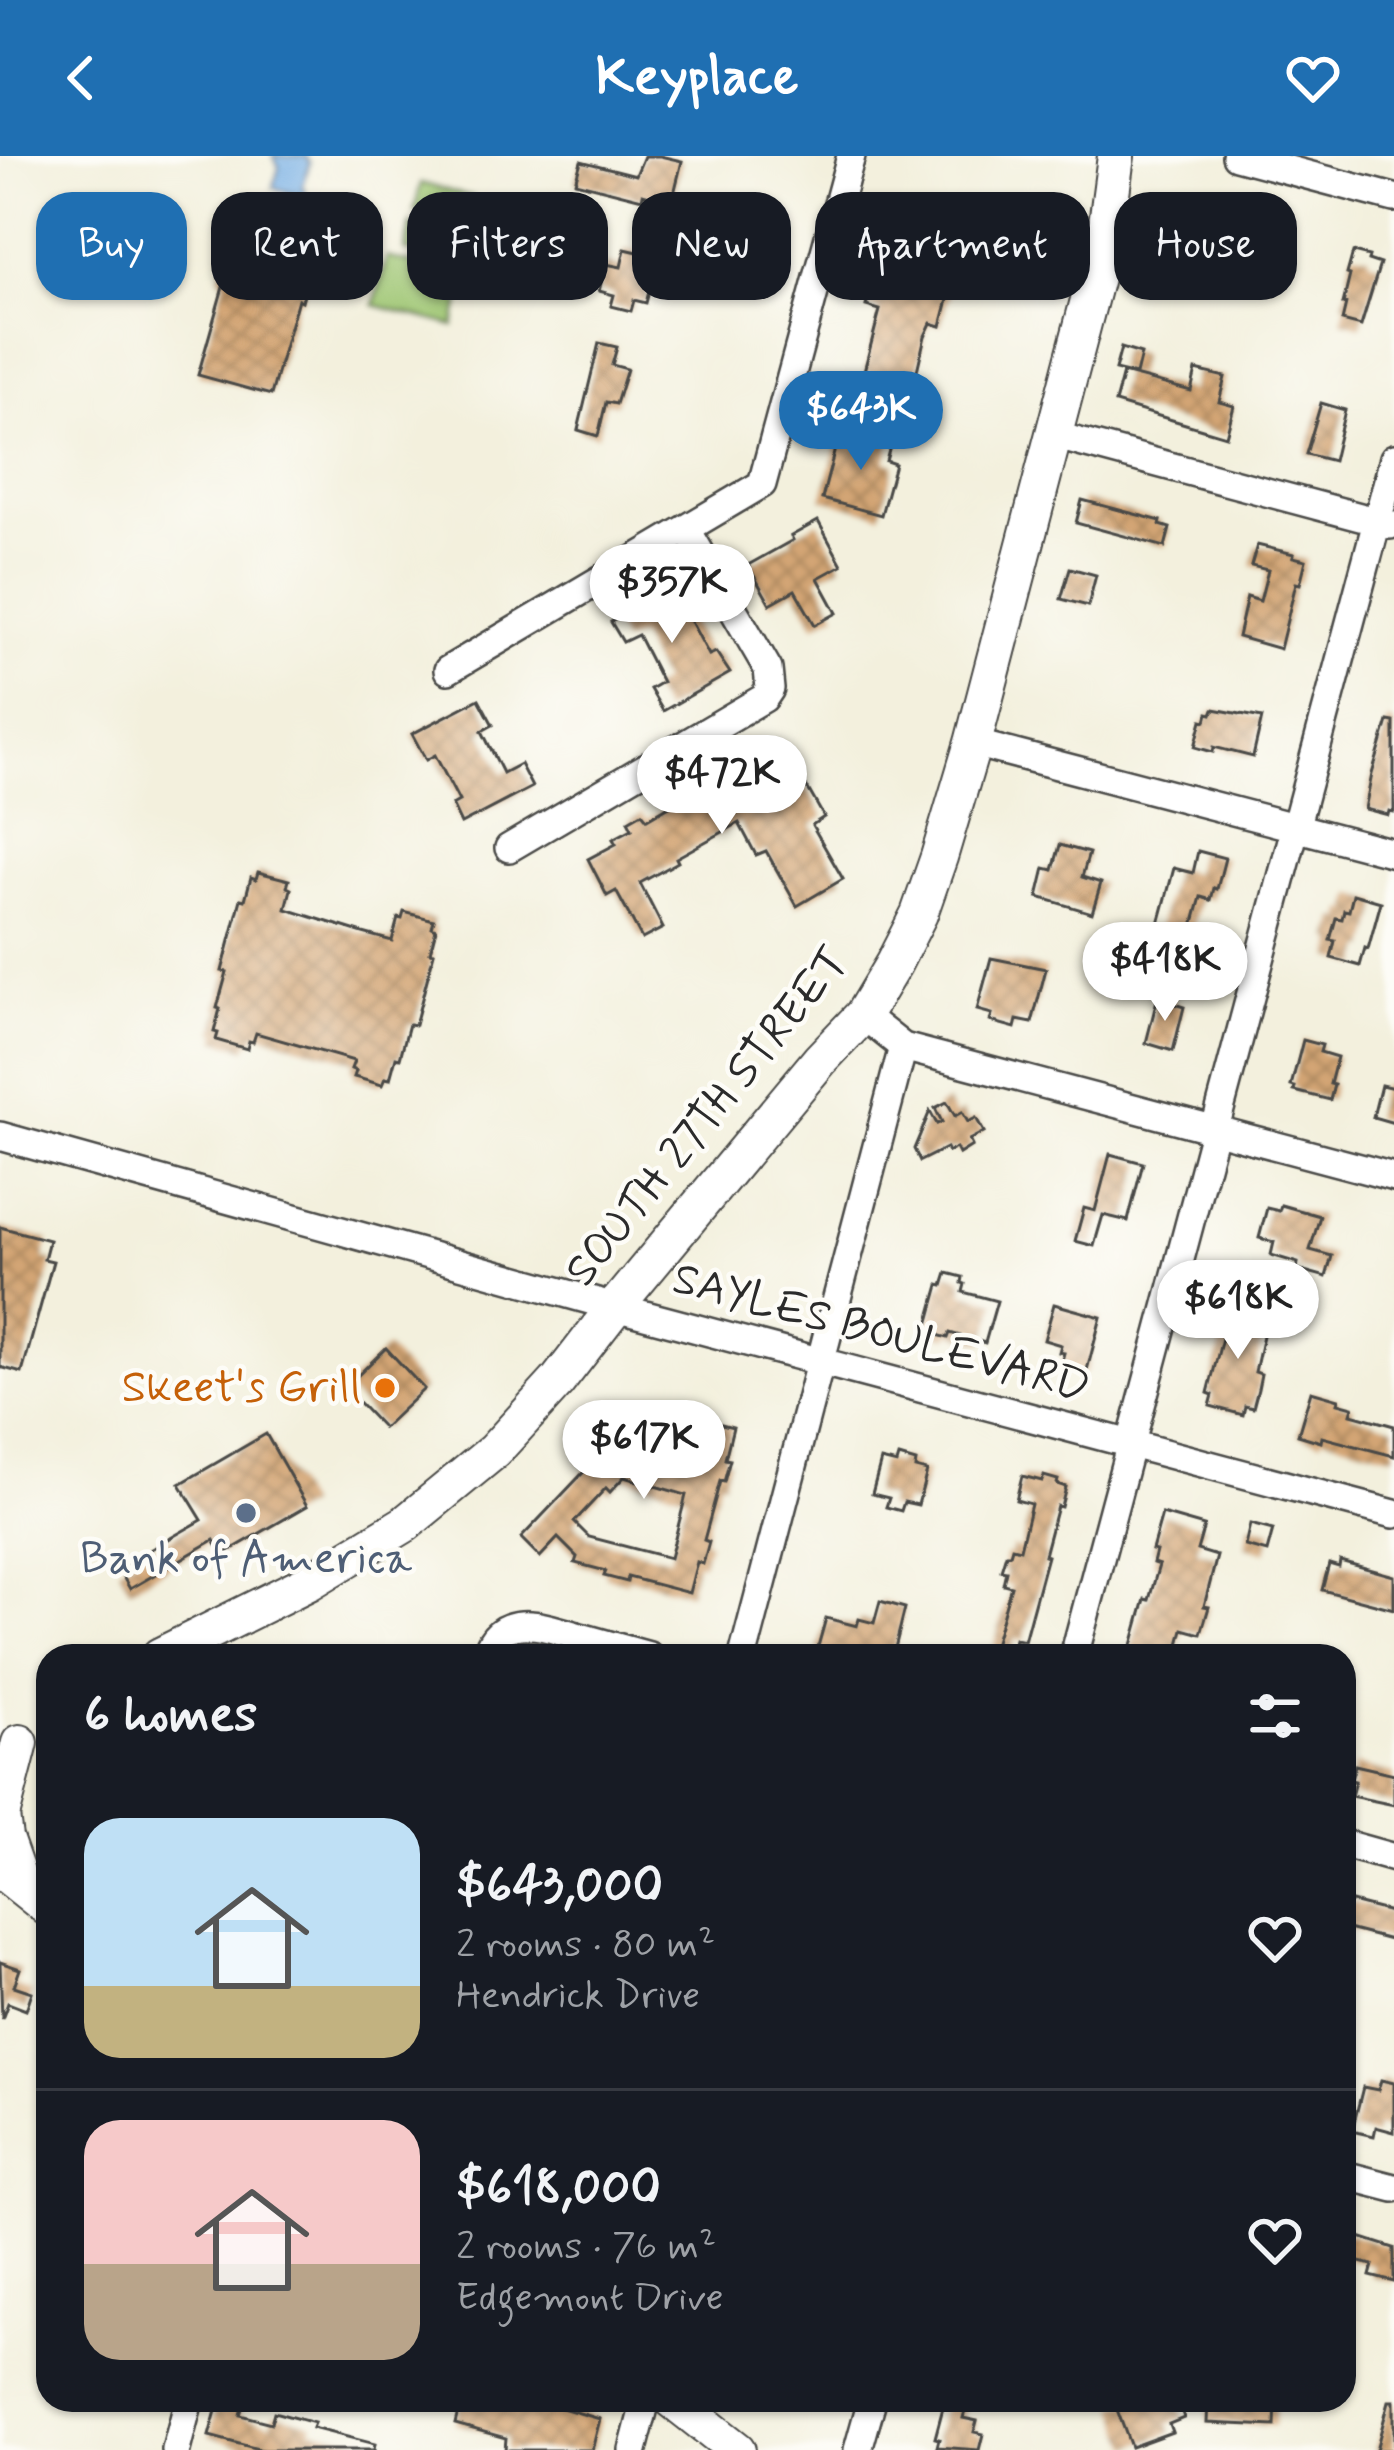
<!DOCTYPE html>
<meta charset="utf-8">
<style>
:root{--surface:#171b24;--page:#242831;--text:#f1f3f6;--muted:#9ea1a6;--line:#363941;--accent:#1f6fb2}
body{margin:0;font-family:Mynerve,sans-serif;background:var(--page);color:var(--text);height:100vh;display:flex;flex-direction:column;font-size:45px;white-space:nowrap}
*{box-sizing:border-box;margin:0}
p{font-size:39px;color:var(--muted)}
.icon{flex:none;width:66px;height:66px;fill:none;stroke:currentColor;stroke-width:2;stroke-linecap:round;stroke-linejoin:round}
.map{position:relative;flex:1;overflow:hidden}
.sheet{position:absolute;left:36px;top:1488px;width:1320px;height:768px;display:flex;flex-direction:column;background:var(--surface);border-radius:36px;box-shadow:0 3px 9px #0004}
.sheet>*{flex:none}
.top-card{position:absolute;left:36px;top:36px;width:1323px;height:108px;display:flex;gap:24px}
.price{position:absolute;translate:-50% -102px;padding:0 27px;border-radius:42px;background:#fff;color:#222;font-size:39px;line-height:78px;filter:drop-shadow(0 3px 6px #0008)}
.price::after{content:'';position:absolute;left:50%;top:72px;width:36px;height:27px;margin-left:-18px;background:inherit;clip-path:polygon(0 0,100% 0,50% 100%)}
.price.selected{background:var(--accent);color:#fff}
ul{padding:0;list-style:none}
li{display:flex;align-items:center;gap:36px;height:300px;padding:0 48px}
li+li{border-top:3px solid var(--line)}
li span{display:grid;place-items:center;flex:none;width:336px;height:240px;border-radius:36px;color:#555}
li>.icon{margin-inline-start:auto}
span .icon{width:144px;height:144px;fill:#fffc;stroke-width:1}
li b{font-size:51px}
h2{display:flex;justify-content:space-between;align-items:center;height:144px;padding:0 48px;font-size:51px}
.chip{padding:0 42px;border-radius:36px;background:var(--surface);box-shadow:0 3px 9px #0004;font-size:42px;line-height:108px}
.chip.selected{background:var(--accent);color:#fff}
header{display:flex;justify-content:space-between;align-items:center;height:156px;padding:0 48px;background:var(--accent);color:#fff;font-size:54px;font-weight:800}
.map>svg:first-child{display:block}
</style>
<header><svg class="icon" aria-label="back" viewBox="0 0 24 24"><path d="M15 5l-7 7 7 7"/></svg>Keyplace<svg class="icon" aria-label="heart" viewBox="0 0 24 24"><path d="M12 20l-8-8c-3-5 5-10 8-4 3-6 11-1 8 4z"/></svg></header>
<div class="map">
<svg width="1394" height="2294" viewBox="0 0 1394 2294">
<defs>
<pattern id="building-cross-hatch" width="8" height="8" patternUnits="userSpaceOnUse" patternTransform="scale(3)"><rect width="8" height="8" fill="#d3a574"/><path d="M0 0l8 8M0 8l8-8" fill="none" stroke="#ab875f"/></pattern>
</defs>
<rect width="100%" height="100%" fill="#fdfcf7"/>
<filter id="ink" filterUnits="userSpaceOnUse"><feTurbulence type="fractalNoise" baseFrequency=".00833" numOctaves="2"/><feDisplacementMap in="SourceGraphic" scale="24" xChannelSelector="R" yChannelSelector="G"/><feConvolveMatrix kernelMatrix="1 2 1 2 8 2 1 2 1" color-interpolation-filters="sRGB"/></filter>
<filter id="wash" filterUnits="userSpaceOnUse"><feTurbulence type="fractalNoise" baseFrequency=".004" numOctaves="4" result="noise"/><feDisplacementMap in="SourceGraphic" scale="48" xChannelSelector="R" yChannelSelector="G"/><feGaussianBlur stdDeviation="2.7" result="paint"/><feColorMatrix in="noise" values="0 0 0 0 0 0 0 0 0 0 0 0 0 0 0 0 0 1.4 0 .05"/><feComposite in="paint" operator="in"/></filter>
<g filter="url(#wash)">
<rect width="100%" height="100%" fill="#f3f0dd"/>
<g fill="#9dc571" stroke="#64784e" stroke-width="3">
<path d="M421,27L473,41L466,67L414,54Z"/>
<path d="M411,68L463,81L456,108L404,94Z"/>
<path d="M387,101L466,122L454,170L374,149Z"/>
</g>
<path fill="#72ace3" stroke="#4e6c87" stroke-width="3" d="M273,0H306L310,7L303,30L306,35L304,41L273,32L279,11Z"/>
<g id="blocks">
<g fill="url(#building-cross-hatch)" fill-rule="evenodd">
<path d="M644,0H660L682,5L672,46L643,38L642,43L575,26L581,5L636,19Z"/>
<path d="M903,70L953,83L941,133L950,136L941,170L931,167L925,180L914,228L864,215L880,154L866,150L875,116L889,120Z"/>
<path d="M230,84L256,91L257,85L280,91L288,95L286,102L312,109L302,145L298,143L271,239L198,219L225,124L219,122Z"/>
<path d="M625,93L642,97L640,108L655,112L646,147L634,144L631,155L611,150L614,139L599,135L606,108L621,111Z"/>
<path d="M1353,96L1369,100L1368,104L1380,108L1361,170L1342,165L1346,148H1343L1350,119L1347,118Z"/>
<path d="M599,187L617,191L612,209L627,213L616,248L606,246L598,280L578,274Z"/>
<path d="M1121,192L1141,198L1136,219L1115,214Z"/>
<path d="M1196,214L1225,221L1219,246L1234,250L1226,280L1115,247L1123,217L1191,235Z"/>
<path d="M1321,247L1345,254L1333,305L1306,298Z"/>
<path d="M857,274L892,283L886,305L895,308L881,359L822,343L837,285L853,289Z"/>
<path d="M1082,344L1161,365L1160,369L1170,372L1165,391L1076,367Z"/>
<path d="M818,365L842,409L818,422L837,457L815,469L795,434L770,448L748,409L793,384L791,380Z"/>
<path d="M1257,389L1294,398L1293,401L1306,404L1300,428L1296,427L1280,493L1238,481L1247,441L1260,445L1268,414L1251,410Z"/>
<path d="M1070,412L1096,419L1088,450L1061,443Z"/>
<path d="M678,427L695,457L688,460L709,499L716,496L730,517L663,555L650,533L662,526L638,479L623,486L611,466Z"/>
<path d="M479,543L493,569L482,575L503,617L520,608L532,631L461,668L452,649L459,645L435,599L426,604L412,578Z"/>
<path d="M1214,553L1262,562L1253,601L1214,591L1213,596L1195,591L1202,564L1206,565L1208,557L1212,558Z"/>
<path d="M1388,565L1394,566V656L1389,655L1388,659L1365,653L1372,618Z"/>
<path d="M767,593L796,638L807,631L824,661L812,669L843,723L797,750L766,695L756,699L739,667L676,702L678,706L640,727L663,772L642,783L616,735L607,740L588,703L616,688L613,683L632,673L628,665L642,657L647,663Z"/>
<path d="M1060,689L1089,697L1082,721L1101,727L1092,757L1038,741L1045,712L1053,714Z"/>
<path d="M1198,695L1225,702L1217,733L1214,732L1211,744L1201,741L1191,777L1204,781L1198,802L1153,790L1174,712L1193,717Z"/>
<path d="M258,716L289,724L287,731L291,733L286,753L363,777L392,785L398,762L402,763L404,756L434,764L432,771L436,773L430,796L434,797L415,869L409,868L400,902L396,901L390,923L385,922L382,929L354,921L356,915L351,913L354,905L256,877L253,886L249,885L247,893L216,884L218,877L214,876L220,853L217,852L227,816L222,815L241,743L245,744L251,721L256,723Z"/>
<path d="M1353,738L1381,746L1368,793L1365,792L1360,810L1331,802L1335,785L1330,784L1336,762L1342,763L1344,754L1349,755Z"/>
<path d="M991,802L1046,813L1032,867L1017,864L1015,872L990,865L992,858L977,854Z"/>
<path d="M1158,840L1175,844L1174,848L1184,851L1173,895L1146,887Z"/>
<path d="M1303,884L1322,889L1320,896L1337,901L1330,928L1334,929L1330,944L1294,935L1295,931L1291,930Z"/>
<path d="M1381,929L1394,932V967L1373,961Z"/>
<path d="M947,946L955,960L962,956L968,966L976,962L984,976L969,984L972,990L959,998L956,992L948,996L946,992L920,1005L914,993L930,955L937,968L942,966L935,952Z"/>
<path d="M1110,998L1143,1007L1128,1065L1103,1059L1094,1090L1075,1085L1084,1052L1095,1055Z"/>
<path d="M1281,1049L1320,1060L1310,1094L1332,1100L1326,1121L1297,1113L1298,1107L1271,1099L1274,1086L1259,1082L1267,1052L1279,1055Z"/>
<path d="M0,1071L49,1084L44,1103L53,1105L22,1217L0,1211Z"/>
<path d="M947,1117L963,1121L962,1127L965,1128L963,1136L997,1145L985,1187L950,1177L948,1182L926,1176L939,1129L943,1130Z"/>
<path d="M1054,1148L1101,1161L1086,1218L1060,1212L1064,1197L1059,1196L1061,1189L1044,1184Z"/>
<path d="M1230,1151L1267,1161L1255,1216L1261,1218L1258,1233L1253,1252L1245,1250L1243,1259L1210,1250L1213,1239L1208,1237Z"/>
<path d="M386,1192L424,1233L383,1272L345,1232Z"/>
<path d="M1311,1235L1339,1243L1338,1247L1353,1251L1351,1258L1394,1270V1300L1322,1281L1321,1286L1298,1279Z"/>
<path d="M643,1247L733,1271L725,1303L730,1304L724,1326L720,1325L704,1384L709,1386L703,1408L697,1406L689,1437L628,1421L627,1426L604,1420L606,1415L575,1407L577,1401L558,1382L540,1401L521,1382L619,1279L631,1291ZM624,1321L686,1339L670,1402L589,1381L574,1366L606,1332L610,1336Z"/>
<path d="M266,1278L307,1350L222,1399L214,1384L130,1433L118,1412L202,1364L180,1328Z"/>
<path d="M899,1301L916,1306L915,1312L927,1315L918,1349L904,1346L901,1355L886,1351L889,1342L872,1338L881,1304L897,1308Z"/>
<path d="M1022,1320L1042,1325L1044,1320L1058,1324L1057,1328L1066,1331L1061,1351L1057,1350L1044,1399L1047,1400L1024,1485L1015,1483L1010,1500H1006L992,1496L1011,1430L1003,1428L1006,1415L1001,1414L1006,1398H1010L1012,1391L1020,1393L1031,1348L1016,1344Z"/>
<path d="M1162,1358L1204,1370L1197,1394L1217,1400L1204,1450L1209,1451L1201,1478L1183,1473L1176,1500H1129L1145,1443L1149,1444L1159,1409L1153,1407L1156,1395L1152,1394Z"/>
<path d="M1250,1368L1273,1374L1267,1396L1245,1390Z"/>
<path d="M1340,1405L1394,1420V1453L1322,1434L1329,1408L1339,1411Z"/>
<path d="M880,1445L905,1452L893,1500H841L817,1494L826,1462L857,1470L859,1463L874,1467Z"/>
<path d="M1355,1609L1394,1618V1649L1351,1640L1355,1625L1351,1624Z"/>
<path d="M1344,1744L1394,1757V1785L1344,1772Z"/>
<path d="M0,1806L20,1813L14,1830L32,1836L26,1854L8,1847L2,1863Z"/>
<path d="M1381,1924L1394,1927V1976L1376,1971L1374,1980L1352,1975L1363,1931L1378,1934Z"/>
<path d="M1344,2076L1394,2092V2126L1370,2120L1373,2109L1344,2102Z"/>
<path d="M219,2244H244L240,2259L271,2267L274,2256L314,2267L312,2272L375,2288L374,2294H262L209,2280Z"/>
<path d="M461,2244H548L564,2248L562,2252L600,2263L592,2294H505L506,2282L455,2268Z"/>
<path d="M945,2244H968L963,2262L977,2265L974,2276L983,2278L979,2294L937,2291L939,2283L935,2282Z"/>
<path d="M1136,2244H1178L1184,2262L1169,2268L1172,2276L1131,2291L1116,2251Z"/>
<path d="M1208,2244H1276L1275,2270L1207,2267Z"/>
<path d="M1389,2245H1394V2294H1376Z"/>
</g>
</g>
</g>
<g filter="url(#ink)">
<use href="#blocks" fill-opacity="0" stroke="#494946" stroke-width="3"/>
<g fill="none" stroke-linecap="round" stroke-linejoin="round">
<g stroke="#494946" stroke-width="32">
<g id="minor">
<path d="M1236,0L1394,42"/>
<path d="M1053,279L1390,369"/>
<path d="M448,514L762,328L851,0"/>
<path d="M973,587L1394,697"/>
<path d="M509,692L764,542L770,533L768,513L687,374"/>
<path d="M863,859L903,891L1394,1021"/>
<path d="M0,980L615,1151L1394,1358"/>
<path d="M486,1500C499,1451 549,1472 584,1482C606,1488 627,1494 649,1500"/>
<path d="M743,1500L903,891"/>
<path d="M1074,1500L1394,302"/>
<path d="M1344,1688L1394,1702"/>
<path d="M1344,2019L1394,2032"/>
<path d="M176,2294L189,2244"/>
<path d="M633,2294L646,2244"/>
<path d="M858,2294L872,2244"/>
</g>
</g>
<g stroke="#494946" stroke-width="40">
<g id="major">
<path d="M160,1500L309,1426L405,1368L494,1295L557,1226L615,1151L820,904L863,859L894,807L919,758L939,701L973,587L1105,83L1116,0"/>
<path d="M20,1587L1,1660L4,1682L21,1730"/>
<path d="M3,1716L48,1752"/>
<path d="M673,2244L737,2294"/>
</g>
</g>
<use href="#minor" stroke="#fff" stroke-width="27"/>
<use href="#major" stroke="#fff" stroke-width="36"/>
</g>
</g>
<circle fill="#e8710a" stroke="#fdfcf7" stroke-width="4.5" cx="385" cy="1232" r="12"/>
<circle fill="#5c6f8a" stroke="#fdfcf7" stroke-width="4.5" cx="246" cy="1357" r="12"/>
<g text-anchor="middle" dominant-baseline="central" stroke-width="9" stroke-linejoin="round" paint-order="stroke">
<g font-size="45" fill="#2b2b2b" stroke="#fdfcf7">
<text transform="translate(708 961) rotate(-51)">SOUTH 27TH STREET</text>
<text transform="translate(881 1178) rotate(15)">SAYLES BOULEVARD</text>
</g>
<g font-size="45" fill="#c56008" stroke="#fdfcf7" text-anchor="end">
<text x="361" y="1232">Skeet's Grill</text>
</g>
<g font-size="45" fill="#4e5e75" stroke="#fdfcf7">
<text x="246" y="1403">Bank of America</text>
</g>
</g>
</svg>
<b class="price selected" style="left:861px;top:317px">$643K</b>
<b class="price" style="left:672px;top:490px">$357K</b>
<b class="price" style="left:722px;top:681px">$472K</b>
<b class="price" style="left:1165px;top:868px">$418K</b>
<b class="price" style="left:1238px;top:1206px">$618K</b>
<b class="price" style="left:644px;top:1346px">$617K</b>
<div class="top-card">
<a class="chip selected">Buy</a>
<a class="chip">Rent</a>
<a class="chip">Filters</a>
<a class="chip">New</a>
<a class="chip">Apartment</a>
<a class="chip">House</a>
</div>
<section class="sheet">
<h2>6 homes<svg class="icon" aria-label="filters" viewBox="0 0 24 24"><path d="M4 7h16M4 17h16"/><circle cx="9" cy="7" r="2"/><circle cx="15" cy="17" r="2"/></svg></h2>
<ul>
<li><span style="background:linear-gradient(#bfe0f5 70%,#c2b280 0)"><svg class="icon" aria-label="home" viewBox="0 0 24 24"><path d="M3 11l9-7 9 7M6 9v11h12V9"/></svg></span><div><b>$643,000</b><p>2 rooms · 80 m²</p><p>Hendrick Drive</p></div><svg class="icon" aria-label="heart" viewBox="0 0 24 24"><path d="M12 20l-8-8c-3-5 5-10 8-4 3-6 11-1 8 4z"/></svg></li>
<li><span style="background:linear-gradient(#f6c9c9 60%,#b9a48a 0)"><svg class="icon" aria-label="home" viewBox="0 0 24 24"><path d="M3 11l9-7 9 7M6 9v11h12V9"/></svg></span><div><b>$618,000</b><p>2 rooms · 76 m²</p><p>Edgemont Drive</p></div><svg class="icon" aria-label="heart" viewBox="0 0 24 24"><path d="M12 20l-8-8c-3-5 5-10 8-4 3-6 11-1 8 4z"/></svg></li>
</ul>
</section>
</div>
